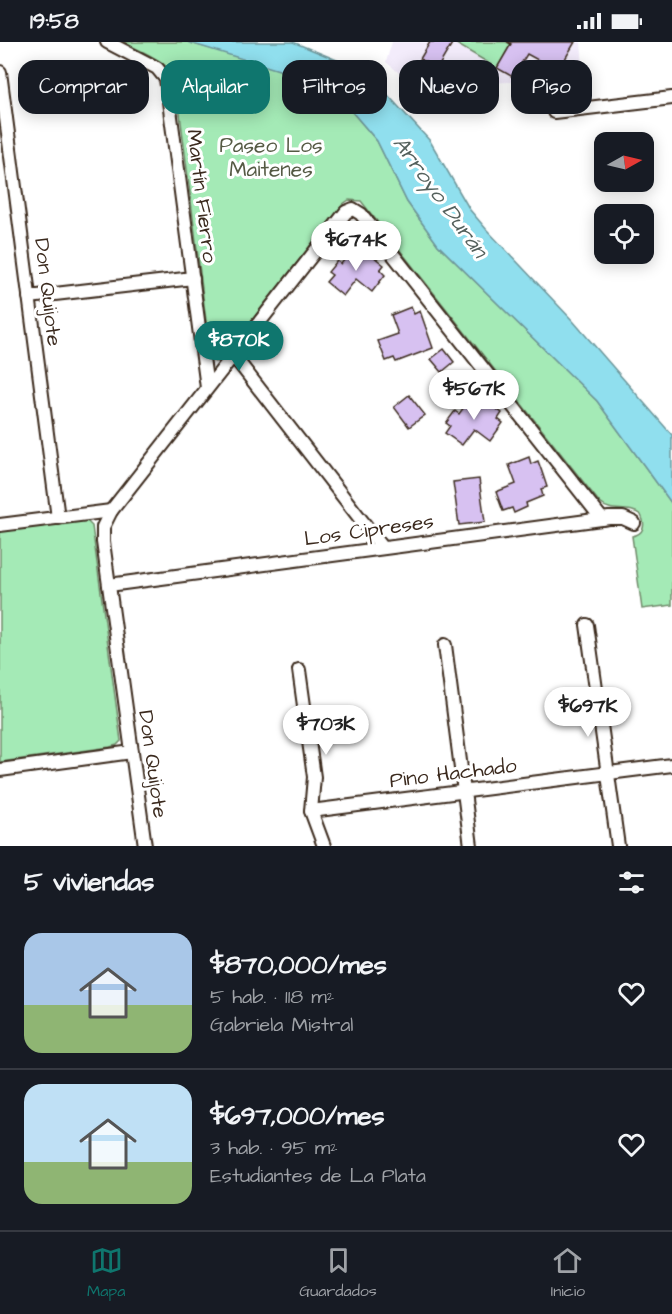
<!DOCTYPE html>
<html lang="es">
<meta charset="utf-8">
<style>
:root{--surface:#171b24;--page:#242831;--text:#f1f3f6;--muted:#9ea1a6;--line:#363941;--accent:#0f766e}
body{margin:0;font-family:"Architects Daughter",sans-serif;background:var(--page);color:var(--text);height:100vh;display:flex;flex-direction:column;font-size:22px;white-space:nowrap}
*{box-sizing:border-box;margin:0}
p{font-size:20px;color:var(--muted)}
.icon{flex:none;width:33px;height:33px;fill:none;stroke:currentColor;stroke-width:2;stroke-linecap:round;stroke-linejoin:round}
.map{position:relative;height:804px;overflow:hidden}
.drawer{display:flex;flex-direction:column;background:var(--surface);flex:1}
.drawer>*{flex:none}
.banner{position:absolute;left:18px;top:18px;width:636px;height:54px;display:flex;gap:12px}
.needle{width:39px;rotate:82deg}
.fabs{position:absolute;left:594px;top:90px;display:grid;gap:12px}
.fabs a{display:grid;place-items:center;width:60px;height:60px;border-radius:12px;background:var(--surface);box-shadow:0 3px 15px #0003;font-size:30px}
.price{position:absolute;translate:-50% -51px;padding:0 14px;border-radius:21px;background:#fff;color:#222;font-size:20px;line-height:39px;filter:drop-shadow(0 2px 3px #0008)}
.price::after{content:'';position:absolute;left:50%;top:36px;width:18px;height:14px;margin-left:-9px;background:inherit;clip-path:polygon(0 0,100% 0,50% 100%)}
.price.on{background:var(--accent);color:#fff}
ul{padding:0;list-style:none}
li{display:flex;align-items:center;gap:18px;height:150px;padding:0 24px}
li+li{border-top:2px solid var(--line)}
li span{display:grid;place-items:center;flex:none;width:168px;height:120px;border-radius:18px;color:#555}
li>.icon{margin-inline-start:auto}
span .icon{width:72px;height:72px;fill:#fffc;stroke-width:1}
li b{font-size:26px}
h2{display:flex;justify-content:space-between;align-items:center;height:72px;padding:0 24px;font-size:26px}
.pill{padding:0 21px;border-radius:18px;background:var(--surface);box-shadow:0 3px 15px #0003;font-size:21px;line-height:54px}
.pill.on{background:var(--accent);color:#fff}
.status{display:flex;justify-content:space-between;align-items:center;height:42px;padding:0 30px;background:var(--surface);direction:ltr}
.status svg{height:16px;fill:currentColor}
.tab-bar{display:flex;justify-content:space-around;align-items:center;height:84px;border-top:2px solid var(--line);background:var(--surface);font-size:16px;color:var(--muted)}
.tab-bar a{display:grid;justify-items:center;gap:3px}
.tab-bar .on{color:var(--accent)}
.map>svg:first-child{display:block}
</style>
<div class="status"><b>19:58</b><svg viewBox="0 0 49 12"><path d="M0 12V9h3v3zM5 12V6h3v6zM10 12V3h3v9zM15 12V0h3v12zM26 1h20v11H26zM47 4h2v5h-2z"/></svg></div>
<div class="map">
<svg width="672" height="804" viewBox="0 0 672 804">
<rect width="100%" height="100%" fill="#fff"/>
<filter id="ink" filterUnits="userSpaceOnUse"><feTurbulence type="fractalNoise" baseFrequency=".0167" numOctaves="2"/><feDisplacementMap in="SourceGraphic" scale="12" xChannelSelector="R" yChannelSelector="G"/><feConvolveMatrix kernelMatrix="1 2 1 2 8 2 1 2 1" color-interpolation-filters="sRGB"/></filter>
<g filter="url(#ink)">
<path fill="#f3ecfb" d="M392,0H581L584,36L416,45L386,20Z"/>
<g fill="#a4eab6" stroke="#708a6a" stroke-width="1.5">
<path d="M123,0H187L265,22L318,43L339,57L353,71L377,99L407,160L438,203L597,359L672,462V563L642,567L632,494C644,492 646,483 641,473C628,463 612,472 600,461L361,159L349,158L343,162L221,317L215,320L211,318L176,40C169,18 142,10 123,0Z"/>
<path d="M453,0H512L497,26Z"/>
<path d="M86,478L92,484L121,699L117,703L110,705L0,720V488Z"/>
</g>
<path fill="#90dfee" stroke="#6e979b" stroke-width="1.5" d="M187,0H293L349,23L375,39L430,99L470,168L487,188L573,279L672,393V462L597,359L438,203L407,160L377,99L353,71L339,57L318,43L292,32Z"/>
<g fill="#d7c1f1" stroke="#3b2a1e" stroke-width="1.5">
<path d="M430,0H453L437,27L420,17Z"/>
<path d="M507,0H575L558,29L527,12L513,35L497,26L511,2Z"/>
<path d="M363,206L384,223L380,228L385,233L372,250L356,237L343,254L326,240L332,233L328,230L337,219L341,222L353,207L358,212Z"/>
<path d="M411,265L414,272L420,269L433,306L396,320L394,316L386,319L378,299L398,292L391,273Z"/>
<path d="M444,307L454,320L442,330L431,317Z"/>
<path d="M474,351L502,371L498,377L503,381L490,399L474,387L462,403L445,391L450,384L446,381L455,369L459,372Z"/>
<path d="M409,353L425,373L409,385L394,365Z"/>
<path d="M529,415L531,422L538,419L542,430L547,445L541,447L543,454L526,461L527,465L514,471L512,466L503,469L496,450L516,442L509,423Z"/>
<path d="M479,437L485,480L459,483L453,440Z"/>
</g>
<g fill="none" stroke-linecap="round" stroke-linejoin="round">
<g stroke="#3b2a1e" stroke-width="16">
<g id="minor">
<path d="M107,0L157,26L166,37L207,346"/>
<path d="M0,30L58,476"/>
<path d="M554,70L672,56"/>
<path d="M29,255L193,236"/>
<path d="M233,313L383,506"/>
<path d="M0,483L111,469"/>
<path d="M109,543L609,476H623L634,481"/>
<path d="M587,583L618,804"/>
<path d="M445,603L471,804"/>
<path d="M299,628L314,735L311,769L324,804"/>
<path d="M0,728L132,710"/>
<path d="M311,769L672,723"/>
<path d="M145,804L103,500V485L111,469L346,170L353,167L361,172L602,477"/>
</g>
</g>
<use href="#minor" stroke="#fff" stroke-width="12"/>
</g>
</g>
<g text-anchor="middle" dominant-baseline="central" stroke-width="6" stroke-linejoin="round" paint-order="stroke">
<g font-size="21" fill="#555a44" stroke="#fff">
<text x="271" y="103">Paseo Los<tspan x="271" dy="24">Maitenes</tspan></text>
</g>
<g font-size="21" fill="#3b2a1e" stroke="#fff">
<text transform="translate(202 154) rotate(83)">Martín Fierro</text>
<text transform="translate(48 250) rotate(83)">Don Quijote</text>
<text transform="translate(369 488) rotate(-8)">Los Cipreses</text>
<text transform="translate(153 722) rotate(82)">Don Quijote</text>
<text transform="translate(453 731) rotate(-7)">Pino Hachado</text>
</g>
<g font-size="22" font-style="italic" fill="#54605c" stroke="#fff">
<text transform="translate(440 155) rotate(54)">Arroyo Durán</text>
</g>
</g>
</svg>
<div class="fabs">
<a><svg class="needle" viewBox="-14 -14 28 28"><path d="M0-13l5 13h-10z" fill="#e53935"/><path d="M0 13l5-13h-10z" fill="#9ea1a6"/></svg></a>
<a><svg class="icon" aria-label="locate" viewBox="0 0 24 24"><circle cx="12" cy="12" r="6"/><path d="M12 2v4M12 18v4M2 12h4M18 12h4"/></svg></a>
</div>
<b class="price" style="left:356px;top:230px">$674K</b>
<b class="price on" style="left:239px;top:330px">$870K</b>
<b class="price" style="left:474px;top:379px">$567K</b>
<b class="price" style="left:588px;top:696px">$697K</b>
<b class="price" style="left:326px;top:714px">$703K</b>
<div class="banner">
<a class="pill">Comprar</a>
<a class="pill on">Alquilar</a>
<a class="pill">Filtros</a>
<a class="pill">Nuevo</a>
<a class="pill">Piso</a>
</div>
</div>
<section class="drawer">
<h2>5 viviendas<svg class="icon" aria-label="filters" viewBox="0 0 24 24"><path d="M4 7h16M4 17h16"/><circle cx="9" cy="7" r="2"/><circle cx="15" cy="17" r="2"/></svg></h2>
<ul>
<li><span style="background:linear-gradient(#a9c7e8 60%,#8fb573 0)"><svg class="icon" aria-label="home" viewBox="0 0 24 24"><path d="M3 11l9-7 9 7M6 9v11h12V9"/></svg></span><div><b>$870,000/mes</b><p>5 hab. · 118 m²</p><p>Gabriela Mistral</p></div><svg class="icon" aria-label="heart" viewBox="0 0 24 24"><path d="M12 20l-8-8c-3-5 5-10 8-4 3-6 11-1 8 4z"/></svg></li>
<li><span style="background:linear-gradient(#bfe0f5 65%,#8fb573 0)"><svg class="icon" aria-label="home" viewBox="0 0 24 24"><path d="M3 11l9-7 9 7M6 9v11h12V9"/></svg></span><div><b>$697,000/mes</b><p>3 hab. · 95 m²</p><p>Estudiantes de La Plata</p></div><svg class="icon" aria-label="heart" viewBox="0 0 24 24"><path d="M12 20l-8-8c-3-5 5-10 8-4 3-6 11-1 8 4z"/></svg></li>
</ul>
</section>
<nav class="tab-bar">
<a class="on"><svg class="icon" aria-label="map" viewBox="0 0 24 24"><path d="M3 6l6-2 6 2 6-2v14l-6 2-6-2-6 2zM9 4v14M15 6v14"/></svg>Mapa</a>
<a><svg class="icon" aria-label="saved" viewBox="0 0 24 24"><path d="M7 4h10v16l-5-4-5 4z"/></svg>Guardados</a>
<a><svg class="icon" aria-label="home" viewBox="0 0 24 24"><path d="M3 11l9-7 9 7M6 9v11h12V9"/></svg>Inicio</a>
</nav>
